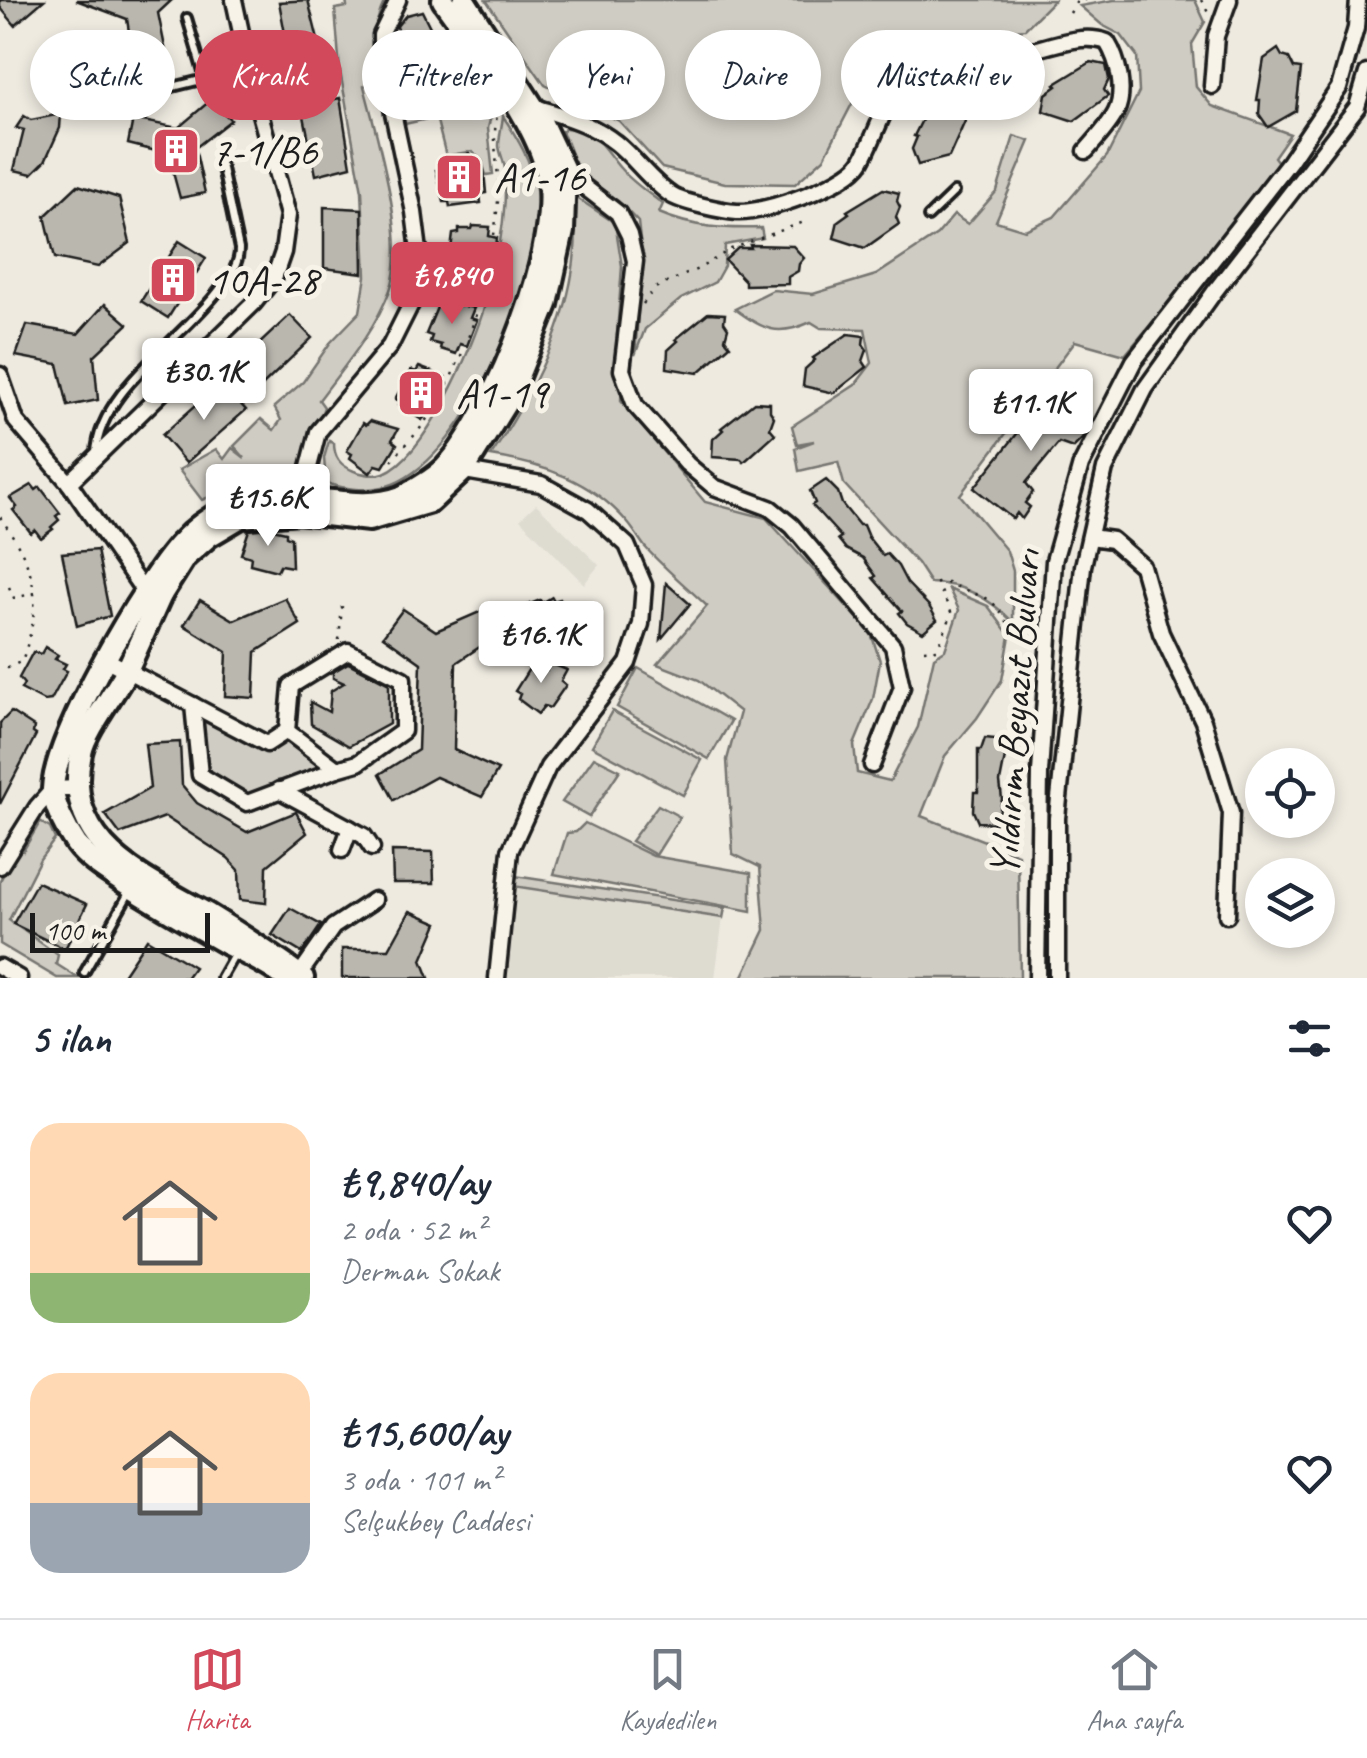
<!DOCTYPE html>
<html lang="tr">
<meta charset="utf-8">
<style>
:root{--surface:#fff;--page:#f6f6f7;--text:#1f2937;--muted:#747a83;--line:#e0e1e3;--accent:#d1495b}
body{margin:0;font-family:Caveat,sans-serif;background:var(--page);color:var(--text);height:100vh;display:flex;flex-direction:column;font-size:38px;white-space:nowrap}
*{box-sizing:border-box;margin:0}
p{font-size:32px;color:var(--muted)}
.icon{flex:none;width:55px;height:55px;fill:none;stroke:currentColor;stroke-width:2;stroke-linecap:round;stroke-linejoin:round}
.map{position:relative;height:978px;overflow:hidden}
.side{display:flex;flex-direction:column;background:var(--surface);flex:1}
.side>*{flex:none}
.guide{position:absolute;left:30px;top:30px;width:1308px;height:90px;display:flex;gap:20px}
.controls{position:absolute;left:1245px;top:748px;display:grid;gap:20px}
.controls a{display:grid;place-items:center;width:90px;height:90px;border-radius:50%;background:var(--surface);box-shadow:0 5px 15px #0003;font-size:50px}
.scale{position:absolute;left:30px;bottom:25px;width:180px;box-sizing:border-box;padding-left:10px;border:5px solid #1c1c1c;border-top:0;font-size:28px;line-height:35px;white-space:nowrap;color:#1c1c1c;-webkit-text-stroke:8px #f7f3e8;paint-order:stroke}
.price{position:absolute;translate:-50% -85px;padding:0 22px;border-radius:10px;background:#fff;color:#222;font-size:32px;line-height:65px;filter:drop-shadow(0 2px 5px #0008)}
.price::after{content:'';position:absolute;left:50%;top:60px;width:30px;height:22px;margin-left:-15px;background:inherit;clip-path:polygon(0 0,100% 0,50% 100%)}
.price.selected{background:var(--accent);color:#fff}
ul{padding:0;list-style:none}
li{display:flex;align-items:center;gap:30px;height:250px;padding:0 30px}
li span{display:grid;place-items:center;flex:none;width:280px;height:200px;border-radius:30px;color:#555}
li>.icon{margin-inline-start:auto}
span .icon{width:120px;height:120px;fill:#fffc;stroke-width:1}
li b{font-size:42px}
h2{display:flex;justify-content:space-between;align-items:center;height:120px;padding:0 30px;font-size:42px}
.chip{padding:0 35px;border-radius:45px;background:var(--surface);box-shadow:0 5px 15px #0003;font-size:35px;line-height:90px}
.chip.selected{background:var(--accent);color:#fff}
.menu{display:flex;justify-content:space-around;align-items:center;height:140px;border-top:2px solid var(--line);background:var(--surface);font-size:28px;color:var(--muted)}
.menu a{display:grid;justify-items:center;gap:5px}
.menu .selected{color:var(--accent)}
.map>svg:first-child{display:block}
</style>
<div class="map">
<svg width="1367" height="978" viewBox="0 0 1367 978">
<rect width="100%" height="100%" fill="#eeeae0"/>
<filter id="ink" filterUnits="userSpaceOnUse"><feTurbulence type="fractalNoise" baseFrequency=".01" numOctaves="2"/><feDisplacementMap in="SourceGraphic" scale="20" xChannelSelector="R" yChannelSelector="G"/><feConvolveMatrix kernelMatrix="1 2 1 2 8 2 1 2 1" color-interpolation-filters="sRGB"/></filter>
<g filter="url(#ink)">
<g fill="#dedbd1">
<path d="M536,504L599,565L584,584L520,519Z"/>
<path d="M513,886L723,918L715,978H503Z"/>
</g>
<g fill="#cfccc3" stroke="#767470" stroke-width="2.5">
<path d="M346,0H385C372,28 371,50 376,79L364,86C377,137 409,242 390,290C374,332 345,365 319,400L324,407L300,475L238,485L202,500L179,470L216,449L224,459L232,448L245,458L234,446L261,419L274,430L281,420L274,407L303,382L330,343L360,312L366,276L362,191L340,71L335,9L347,7Z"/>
<path d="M486,0H1054L1025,29L883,44L824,158L795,184L725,183L662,168L619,121L545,85Z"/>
<path d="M1114,0H1195L1205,22L1192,44L1196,87L1212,106L1290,134L1274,157L1282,167L1125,355L1075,341L960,495L1007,551L1013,571V622C990,599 964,583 930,583L917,563L844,484L838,462L799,471L795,448L814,441L797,444L792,426L855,385L872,363L865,329L821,328L811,322C778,337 763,330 735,309L773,290L813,294L876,275L937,235L954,215L968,224L997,191L1014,136L1030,141L996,221L1025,230L1054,217L1107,156L1139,92L1137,56L1121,35L1102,25L1080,6Z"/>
<path d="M470,63L495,99L488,128L493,174L486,175L482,161L472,151L446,156L436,117L405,124L400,101Z"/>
<path d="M503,116C521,143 539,174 537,208C532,288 472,451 393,484C373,492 346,490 326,483L324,458L329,441L334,443C334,458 340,465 354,471C363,474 375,477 384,473C426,456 473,347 485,305C498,262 507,214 505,169C504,161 500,154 499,146C499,137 502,125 503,116Z"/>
<path d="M566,128C596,128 603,148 620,168C632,182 648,193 663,204L659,213C694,228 724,229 761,228L763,238L725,245L724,266L715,282L681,299L645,329L635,355L642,258L638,222L618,201L580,177L562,131Z"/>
<path d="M574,196L615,223L622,266L617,334L625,330L621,401L705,502L766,518L871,633L880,661L873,699L854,745L857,773L890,781L918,727L934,657L945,650L959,610L949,589L988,606L1010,636L1002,680L977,718L945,756L921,816L1018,854L1020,978H742L765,930L760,867L733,854L727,760L740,712L699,680L657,664L707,606C687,587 664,568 645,547C639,539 634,530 627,522C592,481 543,464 491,456C531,396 570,323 575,250C577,232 574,213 574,196Z"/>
<path d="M638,668L731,721L709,759L617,707Z"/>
<path d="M193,705L267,744L287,731L337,769L247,803L200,775Z"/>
<path d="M612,711L702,760L683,795L592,746Z"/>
<path d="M594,757L620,770L589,817L562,802Z"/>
<path d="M658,805L680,817L656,855L631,841Z"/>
<path d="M40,822L50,828L55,839L40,859L9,920L58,955L56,964L78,978H57L0,944V881L17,849L23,851Z"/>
<path d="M585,823L653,856L751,873V911L554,874L567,833L576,832Z"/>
<path d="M515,876L725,908L723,918L513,886Z"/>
</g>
<g fill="#bab7af" stroke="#1c1c1c" stroke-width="2.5">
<path d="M0,0H44L15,25L0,7Z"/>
<path d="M76,0H172L158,13L167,57L134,64L127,19Z"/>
<path d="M308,0L325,68L293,76L279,2Z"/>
<path d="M422,11L432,31L436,28L452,57L411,76L401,51L397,26L406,15Z"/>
<path d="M1278,49L1282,56L1289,58L1294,68L1301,69L1296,111L1268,127L1259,114L1260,100H1257L1264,59Z"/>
<path d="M1091,62L1106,65L1109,79L1104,90L1108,96L1074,121L1043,111L1046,94L1057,86L1055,84Z"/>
<path d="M949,93L952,100L958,104L959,115L966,119L949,157L918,165L912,149L917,137L914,136L933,98Z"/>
<path d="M340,98L351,166L316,175L302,106Z"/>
<path d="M211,100L231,120L195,148L205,193L180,198L168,154L128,144L133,119L178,128Z"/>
<path d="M61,114L60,128L45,161L32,174L14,170L24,130L16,128L24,116L31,120Z"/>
<path d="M470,154L474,164L480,162L484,171L486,193L480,194L481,203L450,207L449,202H444L436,170L442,169L441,165L453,163V157Z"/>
<path d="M78,185L119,198L130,243L98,267L55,258L45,216Z"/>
<path d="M883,189L899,193L897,201L900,207L896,217L899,224L865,248L834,238L838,221L849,213L847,211Z"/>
<path d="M324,207L362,209L363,273L324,268Z"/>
<path d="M473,226L490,227L489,236L497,238L494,266L485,264L483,276L449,265L453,234L459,233V229H472Z"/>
<path d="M179,241L206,258L168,318L141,301Z"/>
<path d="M750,245L793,246L804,258L799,264L798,271L788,277V284L745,285V281L725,260L738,248H751Z"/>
<path d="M445,302L474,308L470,318L477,320L467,346L460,344L456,354L440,349L441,345L430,342L432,336L426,334L438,305L441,307Z"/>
<path d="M105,304L128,324L94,356L98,400L68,406L58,364L16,356L27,325L78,334Z"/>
<path d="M708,313L725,314L724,322L728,328L725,339L730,345L698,373L667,368L668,350L678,341L676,339Z"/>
<path d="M290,315L312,338L261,387L238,364Z"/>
<path d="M848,334L864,336L863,344L867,350L863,361L867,367L834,393L803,386L805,369L815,360L813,358Z"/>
<path d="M419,367L445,377L441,385L447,389L433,414L428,412L422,420L398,405L401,401L395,399L411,370L416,372Z"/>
<path d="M221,383L246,410L186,463L162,435Z"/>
<path d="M1051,391L1091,422L1082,439L1073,448L1059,443L1026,483L1033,492L1025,503L1030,507L1022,519L1017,513L1013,519L974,488Z"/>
<path d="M754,402L770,403V411L774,417L770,428L775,434L744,462L741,459L712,457L713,439L723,430L721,428Z"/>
<path d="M370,421L398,429L392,440L397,444L383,467L376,465L370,473L350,458L352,454L347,451L363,423L366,425Z"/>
<path d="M826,480L838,492L842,504L859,525H863L868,537L883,556L887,554L898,566L907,583L929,606L937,620L923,632L907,623L899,613L902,611L873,578L876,576L863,558L846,549L838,539L841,537L812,505L815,503L810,491Z"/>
<path d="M32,485L36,490L40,487L60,513L56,516L59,520L51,527L53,529L41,538L35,530L31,533L13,510L17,507L10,498Z"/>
<path d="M268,528L286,532V536L291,538L292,567L280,565L277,571L250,564L251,557L241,554L249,530Z"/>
<path d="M97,550L110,616L77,626L62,553Z"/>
<path d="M666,583L690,604L661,639Z"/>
<path d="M552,597L554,601L560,599L573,628L569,630L571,635L536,644L525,618L531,614L528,605L540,600L542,603Z"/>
<path d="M285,598L300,624L256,652L254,698L225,696L227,652L184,625L200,600L234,620Z"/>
<path d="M403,609L436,631L484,610L499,634L456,663L454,750L498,770L482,797L436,777L394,800L380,774L418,750L421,663L383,636Z"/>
<path d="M45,647L58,655L55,659L66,664L63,669L67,671L51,700L44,701L21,689L24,684L19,678L33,652L41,654Z"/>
<path d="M542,660L567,670L561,681L566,685L550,708L544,706L538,714L518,699L520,694L515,691L532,664L546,670Z"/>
<path d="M348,663L389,684V724L349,746L311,724L310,702L329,712L331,691L344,683L333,678V672Z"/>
<path d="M11,712L34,727L33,733L36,735L0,804V723Z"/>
<path d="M985,738L1004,740L1005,757L1000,782L1002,799L997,823L978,822L973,811L974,792H978V750H981Z"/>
<path d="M180,742L182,785L197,803L247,832L296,812L307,833L267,866L266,903L240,900L239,870L228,858L165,817L120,834L105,814L150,788L145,744Z"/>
<path d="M392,851L433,852L434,883H393Z"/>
<path d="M37,882L87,904L65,949L13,924Z"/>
<path d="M290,908L321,925L302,953L272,935Z"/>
<path d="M410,911L438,923L422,960L429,978H342V949H389Z"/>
<path d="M147,939L194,967L186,978H121Z"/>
</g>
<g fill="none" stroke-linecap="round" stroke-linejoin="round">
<g stroke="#1c1c1c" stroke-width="14">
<g id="lane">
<path d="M104,100H120L205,79L187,18"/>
<path d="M928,217L954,192"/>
<path d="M96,454C98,391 183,339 219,290C229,277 239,266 239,249L219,154"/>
<path d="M84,973L129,893"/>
<path d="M221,978L234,955"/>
</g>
</g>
<g stroke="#1c1c1c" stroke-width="21">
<g id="street">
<path d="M1212,86L1216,36L1229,0"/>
<path d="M533,106C562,116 591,123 616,143C635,158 650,181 671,195C681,202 723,211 737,212C764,214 847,184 861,162C875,139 888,91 908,75C939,49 983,63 1018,54C1046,48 1080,32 1107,42C1118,60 1126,91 1116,112C1109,126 1096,139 1086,151"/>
<path d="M565,172L618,213L629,235L635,261L622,370L635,405L687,464L714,487L770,508L792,526L893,646L902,687L872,765"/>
<path d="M0,375L16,421L69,483L143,590"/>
<path d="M459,470L541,484L588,510L627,545L644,585L641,624L628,663L548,767L510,851L497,978"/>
<path d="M69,483L254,303L274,278L283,252L288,215L254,92L234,0"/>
<path d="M300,502L318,432L390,346L412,302L417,274L419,251L414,212L381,56V35L398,0"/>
<path d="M1090,537L1112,540L1142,566L1161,633L1203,721L1231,813L1227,915"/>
<path d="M348,651L403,679V731L358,763L337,769L287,731L291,686Z"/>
<path d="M107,660L267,744L287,731"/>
<path d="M193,705L200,775L247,803L337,769"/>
<path d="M279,790L364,836L372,848"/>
<path d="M342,850L350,828"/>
<path d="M0,866L37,807L53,789L78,788"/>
<path d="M0,967L19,978"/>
<path d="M297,978L333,927L374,900"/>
<path d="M1037,978L1040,773L1054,561L1081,465L1134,361L1289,162L1339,88L1356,28L1358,0"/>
<path d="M1057,978V818L1083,566L1105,469L1145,389L1215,291L1357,107L1367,73"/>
</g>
</g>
<g stroke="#1c1c1c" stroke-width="28">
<g id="secondary">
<path d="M150,592L161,595C149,621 138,647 126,672C113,696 86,729 81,753C61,845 143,877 207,914C240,934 272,955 303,978"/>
<path d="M161,595L185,557L209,536L241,517L299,512L369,520L430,502L464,470L510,396L547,304L563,231L565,172L537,113L464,0"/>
<path d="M286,978C269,964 246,954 227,944C192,924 157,904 123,882C107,871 88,860 76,844C67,831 53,805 53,789C54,738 145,581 181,543C196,526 216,513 237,504C290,483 353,516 401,497C414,491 435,478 445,468C496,413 566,240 546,167C530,110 477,49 443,0"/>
</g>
</g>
<g stroke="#1c1c1c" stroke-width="2.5" stroke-dasharray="2.5 8" stroke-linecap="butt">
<path d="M1201,0L1210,16"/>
<path d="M1070,13L1077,1L1085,0"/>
<path d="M643,304L655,288L700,268L731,249L804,222"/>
<path d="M392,461C401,449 413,438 422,426C468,361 491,280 498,201C501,171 489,138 499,109"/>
<path d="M0,517C38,570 43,601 22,661L0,672"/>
<path d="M9,587L14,598L35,593"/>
<path d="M339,640L342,606"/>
<path d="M924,650L937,649L952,614L937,583H947L991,600L1020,639"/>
</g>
<use href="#lane" stroke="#f7f3e8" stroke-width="6"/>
<use href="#street" stroke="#f7f3e8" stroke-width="14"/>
<use href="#secondary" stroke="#f7f3e8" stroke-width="20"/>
</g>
</g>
<defs>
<g id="building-square" transform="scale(2.5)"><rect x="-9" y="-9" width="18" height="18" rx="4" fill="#d1495b" stroke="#f7f3e8"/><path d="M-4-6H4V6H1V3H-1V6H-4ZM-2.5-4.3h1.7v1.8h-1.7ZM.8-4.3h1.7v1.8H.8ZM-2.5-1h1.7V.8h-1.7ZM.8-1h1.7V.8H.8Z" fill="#fff"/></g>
</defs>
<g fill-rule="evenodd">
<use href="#building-square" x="176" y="151"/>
<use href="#building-square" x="459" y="177"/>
<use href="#building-square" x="173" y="280"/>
<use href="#building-square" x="421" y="393"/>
</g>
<g text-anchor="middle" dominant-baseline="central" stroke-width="10" stroke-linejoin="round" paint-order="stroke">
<g font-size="42" fill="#1c1c1c" stroke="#f7f3e8" text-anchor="start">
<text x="211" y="151">7-1/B6</text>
<text x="494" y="177">A1-16</text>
<text x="208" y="280">10A-28</text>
<text x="456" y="393">A1-19</text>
</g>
<g font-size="42" fill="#1c1c1c" stroke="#f7f3e8">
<text transform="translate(1015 713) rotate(-86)">Yıldırım Beyazıt Bulvarı</text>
</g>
</g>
</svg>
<div class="controls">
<a><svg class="icon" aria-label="locate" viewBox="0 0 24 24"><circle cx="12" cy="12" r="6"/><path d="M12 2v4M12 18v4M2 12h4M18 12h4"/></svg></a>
<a><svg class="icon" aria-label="layers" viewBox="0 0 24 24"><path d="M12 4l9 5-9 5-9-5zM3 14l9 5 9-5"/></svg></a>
</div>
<div class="scale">100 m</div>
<b class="price selected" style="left:452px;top:327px">₺9,840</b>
<b class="price" style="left:204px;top:423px">₺30.1K</b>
<b class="price" style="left:1031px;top:454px">₺11.1K</b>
<b class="price" style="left:268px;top:549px">₺15.6K</b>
<b class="price" style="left:541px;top:686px">₺16.1K</b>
<div class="guide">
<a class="chip">Satılık</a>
<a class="chip selected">Kiralık</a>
<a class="chip">Filtreler</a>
<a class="chip">Yeni</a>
<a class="chip">Daire</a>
<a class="chip">Müstakil ev</a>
</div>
</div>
<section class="side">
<h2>5 ilan<svg class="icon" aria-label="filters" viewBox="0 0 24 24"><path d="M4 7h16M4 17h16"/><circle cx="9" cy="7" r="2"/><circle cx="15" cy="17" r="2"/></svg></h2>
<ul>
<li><span style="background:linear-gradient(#ffd9b3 75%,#8fb573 0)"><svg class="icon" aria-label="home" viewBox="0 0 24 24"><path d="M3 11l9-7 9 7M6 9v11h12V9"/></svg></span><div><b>₺9,840/ay</b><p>2 oda · 52 m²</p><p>Derman Sokak</p></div><svg class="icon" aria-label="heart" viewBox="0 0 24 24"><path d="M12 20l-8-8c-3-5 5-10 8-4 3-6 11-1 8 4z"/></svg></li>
<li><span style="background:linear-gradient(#ffd9b3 65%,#9aa5b1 0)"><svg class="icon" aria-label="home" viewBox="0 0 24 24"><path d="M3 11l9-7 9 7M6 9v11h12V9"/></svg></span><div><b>₺15,600/ay</b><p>3 oda · 101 m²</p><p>Selçukbey Caddesi</p></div><svg class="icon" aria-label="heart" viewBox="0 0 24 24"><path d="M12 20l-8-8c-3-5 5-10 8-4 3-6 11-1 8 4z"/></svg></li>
</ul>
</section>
<nav class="menu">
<a class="selected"><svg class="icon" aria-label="map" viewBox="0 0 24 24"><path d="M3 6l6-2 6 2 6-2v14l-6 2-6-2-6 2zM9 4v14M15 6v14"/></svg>Harita</a>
<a><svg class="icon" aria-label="saved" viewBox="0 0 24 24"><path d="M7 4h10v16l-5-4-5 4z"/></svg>Kaydedilen</a>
<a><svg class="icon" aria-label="home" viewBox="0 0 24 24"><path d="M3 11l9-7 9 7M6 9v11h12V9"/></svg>Ana sayfa</a>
</nav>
